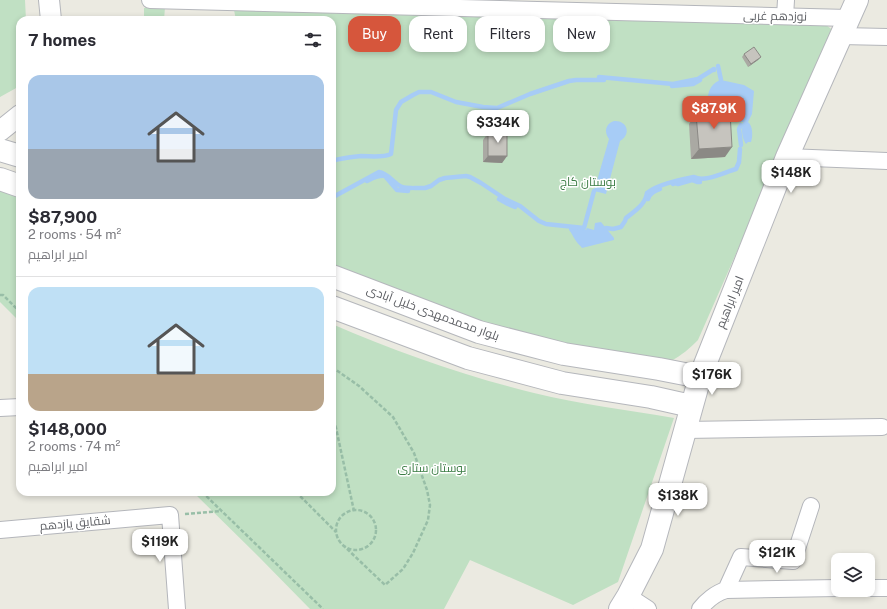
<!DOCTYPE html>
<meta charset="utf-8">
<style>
:root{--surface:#fff;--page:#f2f2f3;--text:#2b2b33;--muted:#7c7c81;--line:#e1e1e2;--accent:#d6563c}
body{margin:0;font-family:"Public Sans",Cairo,sans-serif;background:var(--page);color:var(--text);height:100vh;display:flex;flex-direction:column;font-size:15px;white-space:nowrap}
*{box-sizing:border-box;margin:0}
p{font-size:13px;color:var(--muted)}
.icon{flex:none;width:22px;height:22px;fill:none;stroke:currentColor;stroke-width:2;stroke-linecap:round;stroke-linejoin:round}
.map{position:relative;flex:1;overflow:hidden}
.drawer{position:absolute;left:16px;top:16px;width:320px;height:480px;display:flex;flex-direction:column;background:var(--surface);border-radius:12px;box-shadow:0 2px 6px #0003}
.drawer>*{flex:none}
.top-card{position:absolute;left:348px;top:16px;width:380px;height:36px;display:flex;gap:8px}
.fabs{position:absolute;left:831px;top:553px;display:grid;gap:8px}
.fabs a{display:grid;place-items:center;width:44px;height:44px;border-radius:8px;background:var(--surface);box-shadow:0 2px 6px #0003;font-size:20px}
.price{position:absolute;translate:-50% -34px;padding:0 9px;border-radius:8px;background:#fff;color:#222;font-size:13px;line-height:26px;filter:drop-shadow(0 1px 2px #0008)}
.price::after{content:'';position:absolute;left:50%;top:24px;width:12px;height:9px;margin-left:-6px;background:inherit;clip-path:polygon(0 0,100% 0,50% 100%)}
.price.active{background:var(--accent);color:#fff}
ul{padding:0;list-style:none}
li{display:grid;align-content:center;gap:8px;height:212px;padding:0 12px}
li+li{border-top:1px solid var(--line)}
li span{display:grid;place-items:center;height:124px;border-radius:12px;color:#555}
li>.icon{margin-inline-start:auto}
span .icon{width:72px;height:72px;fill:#fffc;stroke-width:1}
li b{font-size:17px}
h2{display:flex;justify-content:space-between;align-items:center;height:48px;padding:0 12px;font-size:17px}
.pill{padding:0 14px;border-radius:12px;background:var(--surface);box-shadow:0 2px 6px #0003;font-size:14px;line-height:36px}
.pill.active{background:var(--accent);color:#fff}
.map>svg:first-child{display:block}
</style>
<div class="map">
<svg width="887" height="609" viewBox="0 0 887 609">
<rect width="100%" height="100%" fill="#ebeae1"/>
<g fill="#c0e0c3">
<path d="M0,0H25L26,20H20V83L18,87L0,97Z"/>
<path d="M165,7L164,20H144V8Z"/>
<path d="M234,10L826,25L834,31L698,340C689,349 682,355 671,361L567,346L481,322L436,307L332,264V20H236Z"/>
<path d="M0,187L20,194V322L0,302Z"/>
<path d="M332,324C397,352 464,376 534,393C580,404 627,410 674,418L618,582L573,605L470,560L444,609H310L259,557L193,492H332Z"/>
</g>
<g fill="#a7ccf6">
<path d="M721,80L744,85L754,91L752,114L748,122C753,126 753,136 751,142H748L746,144C742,138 741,130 743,122C730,122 716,108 708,98C708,90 713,82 721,80Z"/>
<path d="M614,121C627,120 632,134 620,141L606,194L594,191L609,139C604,132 605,124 614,121Z"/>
<path d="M601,222L614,238V240L582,248C580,245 577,243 576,241C573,237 572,233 569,230V228L586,230L587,228L594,230L595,223Z"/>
</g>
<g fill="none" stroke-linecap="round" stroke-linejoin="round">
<g stroke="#a7ccf6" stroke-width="4.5">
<path d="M718,66L721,80"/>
<path d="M599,77L673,84L698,79L714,69V70"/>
<path d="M672,86L693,84L700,80"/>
<path d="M741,125L739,129L741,145"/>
<path d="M332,161C341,158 352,157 361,156C371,156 382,158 391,154L396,110L401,102L413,95L419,92H431L456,102L483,107L497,108L530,94L569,81L576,80H604"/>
<path d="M367,181C373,178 378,175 385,176L397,190L408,191"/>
<path d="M673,184L675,183L678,184L692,180L697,182H700"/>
<path d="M414,188H425L431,186L439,180L445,178L466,176L470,177L481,183L505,199L520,206L539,221L546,224L584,228L594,191"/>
<path d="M335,196L379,172C388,173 393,183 402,187C405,188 408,188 412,188"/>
<path d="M499,199L508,204L515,207"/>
<path d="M648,199C650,193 655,191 660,189"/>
<path d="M606,228L613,229L621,227L625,221L626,218C635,211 645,205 647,193C658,184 680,180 694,177C704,183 725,172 736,169L739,162L740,149"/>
</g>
<g stroke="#b4b6bb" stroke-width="18">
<g id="minor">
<path d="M150,0L848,18"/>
<path d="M785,16L786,0"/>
<path d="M841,36L887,37"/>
<path d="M787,157L887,161"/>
<path d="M0,408L20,407"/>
<path d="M685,430L882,427"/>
<path d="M0,530L170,515L177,609"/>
<path d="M868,588H887"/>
<path d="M726,590L838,588"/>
<path d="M628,596L648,609"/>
<path d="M700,609C706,601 716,593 726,590L741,557L793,561L811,506"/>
</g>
</g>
<g stroke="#b4b6bb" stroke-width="22">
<g id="tertiary">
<path d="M49,0L51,20"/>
<path d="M0,131L20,115"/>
</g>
</g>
<g stroke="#b5b7bc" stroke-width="24">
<g id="secondary">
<path d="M0,150L20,156"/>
<path d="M0,179L20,186"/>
<path d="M332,276L479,332L564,354L659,369L700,377"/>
<path d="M332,307L468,358L562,383L651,397L691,406"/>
<path d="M620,609L628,596L652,549L700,377L787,157L857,0"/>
</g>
</g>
<g stroke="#98bea7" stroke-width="2.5" stroke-dasharray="4 2" stroke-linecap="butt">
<path d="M0,295H3L20,312"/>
<path d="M332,367L359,386L393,417L414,453L427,490L430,505L428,520L413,553L403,569L385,585L345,547"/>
<path d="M332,414L336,428L354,511"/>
<path d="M202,492L323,609"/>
<path d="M296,492L336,532"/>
<circle cx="356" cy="530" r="20"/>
<path d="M185,514L222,511"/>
</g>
<use href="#minor" stroke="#fff" stroke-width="16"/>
<use href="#tertiary" stroke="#fff" stroke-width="20"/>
<use href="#secondary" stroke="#fff" stroke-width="22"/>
</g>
<g fill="#aaa9a3">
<path d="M744,54L758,60L748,67L742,57Z"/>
<path d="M696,114L725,157L691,159L689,124Z"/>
<path d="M488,133L507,156L502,163L483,162V140Z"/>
</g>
<g fill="#8b8985">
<path d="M761,57L758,60L748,67L751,64Z"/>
<path d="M732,147L725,157L691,159L699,149Z"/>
<path d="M488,156H507L502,163L483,162Z"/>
</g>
<g fill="#c6c4be" stroke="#8b8985">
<path d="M754,47L761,57L751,64L744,54Z"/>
<path d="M730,112L732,147L699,149L696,114Z"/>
<rect x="488" y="133" width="19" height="23"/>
</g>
<g text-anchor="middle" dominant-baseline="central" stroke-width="3" stroke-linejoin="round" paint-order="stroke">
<g font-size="12" fill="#5a5c61" stroke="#fff">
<text transform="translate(775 16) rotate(1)">نوزدهم غربی</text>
<text transform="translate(730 302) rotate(-68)">امیر ابراهیم</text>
<text transform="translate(433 313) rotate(20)">بلوار محمدمهدی خلیل آبادی</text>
<text transform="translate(75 523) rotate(-5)">شقایق یازدهم</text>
</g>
<g font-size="12" fill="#3c7d45" stroke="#fff">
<text x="588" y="182">بوستان کاج</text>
<text x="432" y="468">بوستان ستاری</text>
</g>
</g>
</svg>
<div class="fabs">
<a><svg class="icon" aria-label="layers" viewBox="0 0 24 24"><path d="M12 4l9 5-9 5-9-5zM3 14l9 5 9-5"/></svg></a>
</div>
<b class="price active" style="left:714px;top:130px">$87.9K</b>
<b class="price" style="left:498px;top:144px">$334K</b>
<b class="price" style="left:791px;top:194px">$148K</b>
<b class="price" style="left:712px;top:396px">$176K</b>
<b class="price" style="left:678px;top:517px">$138K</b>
<b class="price" style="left:160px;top:563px">$119K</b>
<b class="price" style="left:777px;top:574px">$121K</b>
<div class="top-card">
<a class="pill active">Buy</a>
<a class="pill">Rent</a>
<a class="pill">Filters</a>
<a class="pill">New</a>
</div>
<section class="drawer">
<h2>7 homes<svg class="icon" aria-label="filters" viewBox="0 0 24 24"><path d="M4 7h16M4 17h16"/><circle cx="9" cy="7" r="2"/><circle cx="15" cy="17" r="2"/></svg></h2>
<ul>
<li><span style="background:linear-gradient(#a9c7e8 60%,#9aa5b1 0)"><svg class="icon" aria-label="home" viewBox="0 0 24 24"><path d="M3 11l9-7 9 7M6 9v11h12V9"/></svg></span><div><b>$87,900</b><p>2 rooms · 54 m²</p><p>امیر ابراهیم</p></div></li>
<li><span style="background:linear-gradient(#bfe0f5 70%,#b9a48a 0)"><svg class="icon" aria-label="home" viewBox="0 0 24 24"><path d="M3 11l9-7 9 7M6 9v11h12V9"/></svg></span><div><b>$148,000</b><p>2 rooms · 74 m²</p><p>امیر ابراهیم</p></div></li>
</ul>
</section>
</div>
